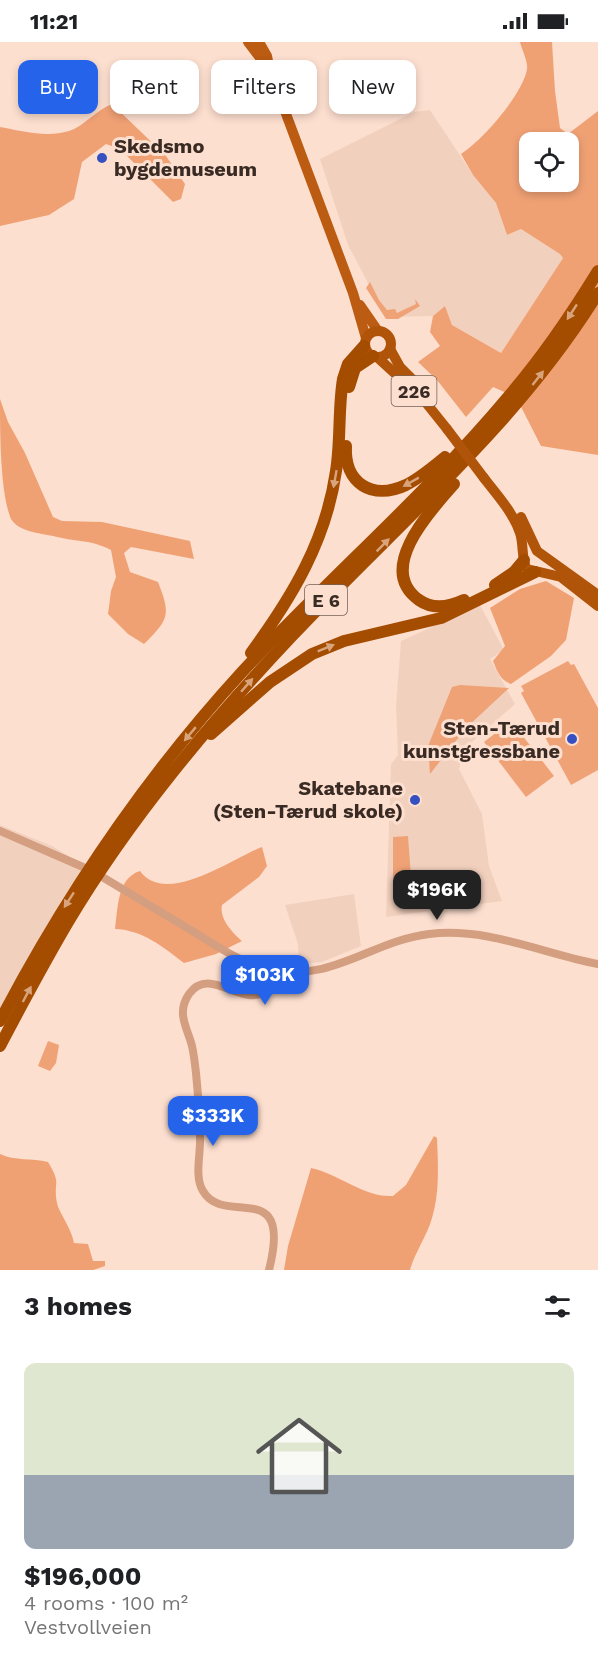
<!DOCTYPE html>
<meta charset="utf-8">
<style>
:root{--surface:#fff;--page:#f6f6f6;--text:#202124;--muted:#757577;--line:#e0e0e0;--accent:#2563eb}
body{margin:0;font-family:"Work Sans",sans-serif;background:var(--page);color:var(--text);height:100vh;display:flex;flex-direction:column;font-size:22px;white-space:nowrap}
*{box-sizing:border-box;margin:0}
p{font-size:20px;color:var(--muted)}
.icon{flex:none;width:33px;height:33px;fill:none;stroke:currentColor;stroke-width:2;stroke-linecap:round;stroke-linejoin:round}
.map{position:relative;height:1228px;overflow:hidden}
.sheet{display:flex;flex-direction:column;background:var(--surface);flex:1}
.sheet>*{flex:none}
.guide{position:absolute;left:18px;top:18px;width:562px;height:54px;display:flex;gap:12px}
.tools{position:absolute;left:519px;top:90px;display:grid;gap:12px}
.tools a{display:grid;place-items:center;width:60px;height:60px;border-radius:12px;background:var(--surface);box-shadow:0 3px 9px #0003;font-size:30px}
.price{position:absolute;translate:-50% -51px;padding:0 14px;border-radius:12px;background:var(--accent);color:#fff;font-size:20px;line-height:39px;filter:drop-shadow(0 2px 3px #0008)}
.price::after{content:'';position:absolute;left:50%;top:36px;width:18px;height:14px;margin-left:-9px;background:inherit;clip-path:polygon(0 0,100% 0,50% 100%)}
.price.current{background:#222;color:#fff}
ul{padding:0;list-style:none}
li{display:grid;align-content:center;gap:12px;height:318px;padding:0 24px}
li+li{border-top:2px solid var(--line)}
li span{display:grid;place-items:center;height:186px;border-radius:12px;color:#555}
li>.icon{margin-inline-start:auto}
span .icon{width:108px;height:108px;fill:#fffc;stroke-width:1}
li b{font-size:26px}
h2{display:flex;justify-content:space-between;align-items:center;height:72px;padding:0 24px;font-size:26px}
.tag{padding:0 21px;border-radius:12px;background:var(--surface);box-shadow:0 3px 9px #0003;font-size:21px;line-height:54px}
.tag.current{background:var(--accent);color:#fff}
.status{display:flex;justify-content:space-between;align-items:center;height:42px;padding:0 30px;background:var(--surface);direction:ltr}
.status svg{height:16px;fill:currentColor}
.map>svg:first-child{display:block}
</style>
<div class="status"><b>11:21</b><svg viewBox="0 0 49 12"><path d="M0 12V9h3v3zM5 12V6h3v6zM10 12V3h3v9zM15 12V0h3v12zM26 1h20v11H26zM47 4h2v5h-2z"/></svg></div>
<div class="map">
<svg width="598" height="1228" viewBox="0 0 598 1228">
<rect width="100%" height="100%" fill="#fddfcf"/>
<g fill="#f2d0be">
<path d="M430,68L473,133L496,161L507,193L521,187L561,212L563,216L501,311L452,283L445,264L433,274L386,275L348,203L320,117L414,70Z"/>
<path d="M480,563L504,608L490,617L515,662L464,707L459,727L482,772L489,824L502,859L386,875L391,722L398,713L396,664L401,599Z"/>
<path d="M0,783L52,804L93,829L69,858L0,985Z"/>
<path d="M354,852L361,904L322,920L299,922L298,902L285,863Z"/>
</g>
<g fill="#efa276">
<path d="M370,240L379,258L387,268L395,267L397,271L416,262L415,257L420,264L398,277H386L366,246Z"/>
<path d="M568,619L571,623L574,622L598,666V728L571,743L521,651L524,649L521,644Z"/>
<path d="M460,643L509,646L466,686L430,732L428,704L452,645Z"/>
<path d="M511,679L554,734L526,755L484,700Z"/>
<path d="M408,794L411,835L393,837V795Z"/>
<path d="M48,999L59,1003L56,1021L50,1029L38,1024Z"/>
</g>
<g fill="#f0a174" fill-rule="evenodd">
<path d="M520,0H552L555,49L560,86L568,92L598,69V413L541,404L516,355L493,345L466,375L437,338L418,320L440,304L430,290L433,274L445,264L452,283L501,311L563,216L560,212L521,187L507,193L496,161L473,133L461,112C482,99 523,52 527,27C528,19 522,8 520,0ZM530,100H568V140H530Z"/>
<path d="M112,62L166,114L185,142L181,157L173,160L120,107L106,102L82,120L74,157L49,173L0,184V85C22,89 47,96 69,89C83,85 96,68 112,62Z"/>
<path d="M0,357L8,380L25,411L53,475L62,479L102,480L190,499L194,517L131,505L124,511L130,530L158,540C171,573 169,577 144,602L128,592L108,572L111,549L116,535L111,508C90,497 75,500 53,494C39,491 19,490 11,477C0,451 0,388 0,357Z"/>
<path d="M546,539L574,556L566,598L551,614L511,642C500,638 497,629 493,619L505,604L490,566L520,547Z"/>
<path d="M262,805L267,824L259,835L222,863C219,877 233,891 242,899L216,912L184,921C163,905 143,888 115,887C118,866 117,836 140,829C166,865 233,816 262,805Z"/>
<path d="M434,1094L437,1096C438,1122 440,1150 432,1176C427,1194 415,1210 410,1228H284L288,1204L311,1126C339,1132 365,1156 393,1154L406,1143Z"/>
<path d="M0,1112C15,1119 32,1116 48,1120C62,1143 53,1139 57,1161C59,1171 71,1185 74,1201L88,1202L93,1219H105V1224L93,1228H0Z"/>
</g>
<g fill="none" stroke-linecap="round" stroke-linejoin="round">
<g stroke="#d49e80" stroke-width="8">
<path d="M0,789L83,825"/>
<path d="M104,836C134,854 164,872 194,890C218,905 243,922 271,928C333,940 372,899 429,892C488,885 541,911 598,922"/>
<path d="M269,1228C293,1133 224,1186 203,1149C194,1135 201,1111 200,1095C200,1074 198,1052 196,1031C195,1022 194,1013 192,1004C187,985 176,971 189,952C211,921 245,971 268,946L273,928"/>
</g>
<g stroke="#bc5b12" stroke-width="10">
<path d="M248,0L270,29"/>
<path d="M259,0L267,14L270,29L353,251L366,296"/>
<path d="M360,263L378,289"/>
</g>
<g stroke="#b05409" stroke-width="10">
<circle cx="378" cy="302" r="13"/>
<path d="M390,307L400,325L419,344"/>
<path d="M377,315L423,357L447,387"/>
<path d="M484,436C497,453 513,470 520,491C524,502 521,518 527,527L561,535L598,564"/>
<path d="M521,475L537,509L598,553"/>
</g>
<g stroke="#a44c00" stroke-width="12">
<path d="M349,345L355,326L373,314"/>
<path d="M346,404C344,441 372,459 406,443C420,436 433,425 445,415"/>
<path d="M454,442C431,468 375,527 419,558C433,568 449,565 464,558"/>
<path d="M495,543L514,530L524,518"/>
<path d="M251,611C292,555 326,499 336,429C341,398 338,367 343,337L348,322L364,304"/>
<path d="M211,692L270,640L312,612L344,599L441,576L535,530"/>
<path d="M0,979C66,853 146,735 242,630C329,536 426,453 508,355C542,316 571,273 598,229"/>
<path d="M0,1004C22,962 44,921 68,880C130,776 209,682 292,594C397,482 516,384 598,251"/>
</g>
<path stroke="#b05409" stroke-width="10" d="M447,387L484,436"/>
</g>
<defs><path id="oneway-solid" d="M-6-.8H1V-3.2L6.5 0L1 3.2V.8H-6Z" transform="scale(1.5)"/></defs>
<g fill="#d9a47c">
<use href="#oneway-solid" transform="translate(572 270) rotate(123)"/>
<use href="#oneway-solid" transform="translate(538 336) rotate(-52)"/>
<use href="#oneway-solid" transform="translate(335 437) rotate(100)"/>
<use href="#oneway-solid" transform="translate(411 440) rotate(151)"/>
<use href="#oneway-solid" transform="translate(383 503) rotate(-45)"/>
<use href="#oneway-solid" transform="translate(326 606) rotate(-22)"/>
<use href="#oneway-solid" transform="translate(247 643) rotate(-49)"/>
<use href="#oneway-solid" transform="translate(190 692) rotate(130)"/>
<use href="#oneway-solid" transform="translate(69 858) rotate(123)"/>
<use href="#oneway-solid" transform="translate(27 952) rotate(-62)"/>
</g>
<g fill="#364fc1" stroke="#fddfcf" stroke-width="2">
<circle cx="102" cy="116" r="6"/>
<circle cx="572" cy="697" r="6"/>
<circle cx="415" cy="758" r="6"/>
</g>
<g text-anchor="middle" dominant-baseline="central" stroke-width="6" stroke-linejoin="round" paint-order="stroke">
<g fill="#fddfcf" stroke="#746157" stroke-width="1.5">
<rect x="391.5" y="334" width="45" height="30" rx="4.5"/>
<rect x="305" y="543" width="42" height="30" rx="4.5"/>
</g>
<g font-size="18" font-weight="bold" fill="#392b24">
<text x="414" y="349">226</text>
<text x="326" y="558">E 6</text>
</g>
<g font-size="20" font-weight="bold" fill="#392b24" stroke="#fddfcf" text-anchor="end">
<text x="114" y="104" text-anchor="start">Skedsmo<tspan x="114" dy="23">bygdemuseum</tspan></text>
<text x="560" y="686">Sten-Tærud<tspan x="560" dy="23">kunstgressbane</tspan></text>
<text x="403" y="746">Skatebane<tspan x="403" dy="23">(Sten-Tærud skole)</tspan></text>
</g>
</g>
</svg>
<div class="tools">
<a><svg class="icon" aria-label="locate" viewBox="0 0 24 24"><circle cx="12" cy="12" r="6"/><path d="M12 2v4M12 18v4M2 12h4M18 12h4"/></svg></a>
</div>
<b class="price current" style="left:437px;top:879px">$196K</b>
<b class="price" style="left:265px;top:964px">$103K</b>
<b class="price" style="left:213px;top:1105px">$333K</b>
<div class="guide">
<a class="tag current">Buy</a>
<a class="tag">Rent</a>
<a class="tag">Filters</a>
<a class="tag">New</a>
</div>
</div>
<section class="sheet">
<h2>3 homes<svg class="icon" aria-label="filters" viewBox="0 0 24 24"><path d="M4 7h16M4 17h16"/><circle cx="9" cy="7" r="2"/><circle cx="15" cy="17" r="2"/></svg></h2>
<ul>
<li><span style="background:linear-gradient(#dfe7d0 60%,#9aa5b1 0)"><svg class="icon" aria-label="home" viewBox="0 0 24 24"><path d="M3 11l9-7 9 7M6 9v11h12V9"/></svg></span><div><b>$196,000</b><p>4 rooms · 100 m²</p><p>Vestvollveien</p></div></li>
</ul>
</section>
